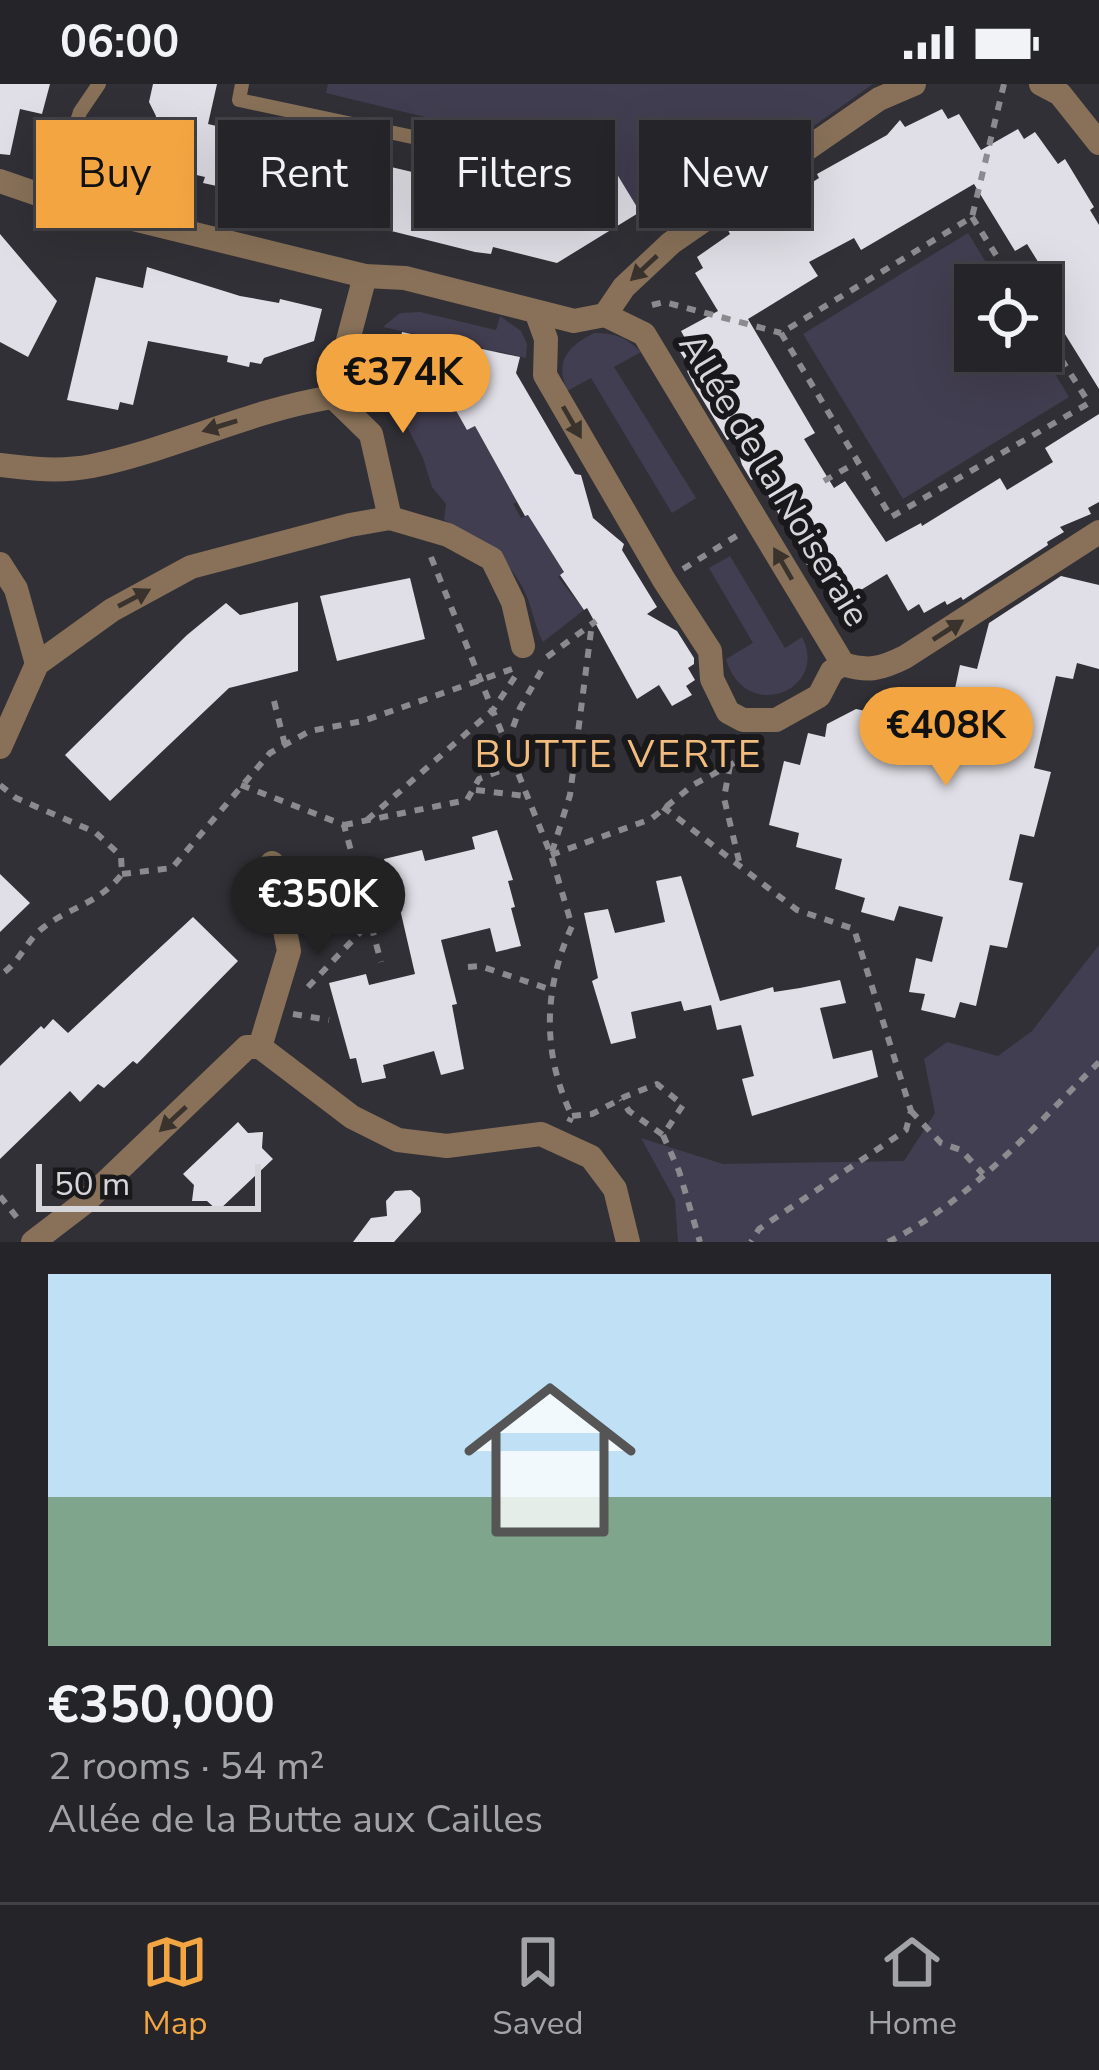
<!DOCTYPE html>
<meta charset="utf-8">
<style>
:root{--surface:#252428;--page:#2d2c30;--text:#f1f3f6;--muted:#a3a4a8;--line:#424145;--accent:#f2a541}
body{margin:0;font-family:"Nunito Sans",sans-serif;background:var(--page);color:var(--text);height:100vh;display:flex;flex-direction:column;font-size:45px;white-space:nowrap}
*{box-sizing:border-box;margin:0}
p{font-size:39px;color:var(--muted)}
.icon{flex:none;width:66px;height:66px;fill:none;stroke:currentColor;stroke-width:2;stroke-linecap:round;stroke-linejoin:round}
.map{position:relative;height:1158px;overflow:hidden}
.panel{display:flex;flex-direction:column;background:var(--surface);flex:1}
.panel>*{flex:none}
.top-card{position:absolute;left:36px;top:36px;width:1029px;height:108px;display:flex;gap:24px}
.controls{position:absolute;left:954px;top:180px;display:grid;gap:24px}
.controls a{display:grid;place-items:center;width:108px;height:108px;border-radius:0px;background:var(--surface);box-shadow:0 12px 48px #0002,0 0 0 3px var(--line);font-size:60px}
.scale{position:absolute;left:36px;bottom:30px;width:225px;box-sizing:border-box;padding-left:12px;border:6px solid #d6d6da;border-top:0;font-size:33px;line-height:42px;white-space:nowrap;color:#d6d6da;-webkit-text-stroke:9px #19181b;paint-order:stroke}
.price{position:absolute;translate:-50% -102px;padding:0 27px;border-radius:42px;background:var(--accent);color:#111;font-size:39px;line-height:78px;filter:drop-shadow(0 3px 6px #0008)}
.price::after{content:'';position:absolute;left:50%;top:72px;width:36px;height:27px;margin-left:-18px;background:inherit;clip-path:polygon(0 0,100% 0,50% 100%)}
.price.current{background:#222;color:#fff}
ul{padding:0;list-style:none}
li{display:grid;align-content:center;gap:24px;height:636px;padding:0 48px}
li+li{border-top:3px solid var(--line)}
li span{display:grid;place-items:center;height:372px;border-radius:0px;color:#555}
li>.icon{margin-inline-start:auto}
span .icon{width:216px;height:216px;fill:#fffc;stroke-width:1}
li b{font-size:51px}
.pill{padding:0 42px;border-radius:0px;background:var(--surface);box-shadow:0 12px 48px #0002,0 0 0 3px var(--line);font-size:42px;line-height:108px}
.pill.current{background:var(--accent);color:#111}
.status{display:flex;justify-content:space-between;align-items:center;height:84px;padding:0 60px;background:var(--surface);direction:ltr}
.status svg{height:33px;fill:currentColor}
.tab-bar{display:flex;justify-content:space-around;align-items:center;height:168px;border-top:3px solid var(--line);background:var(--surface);font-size:33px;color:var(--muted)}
.tab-bar a{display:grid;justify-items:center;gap:6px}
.tab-bar .current{color:var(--accent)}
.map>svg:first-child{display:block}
</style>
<div class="status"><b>06:00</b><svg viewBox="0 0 49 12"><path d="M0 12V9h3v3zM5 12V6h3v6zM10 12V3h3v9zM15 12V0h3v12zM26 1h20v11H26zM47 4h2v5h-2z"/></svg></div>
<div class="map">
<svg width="1099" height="1158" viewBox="0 0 1099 1158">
<rect width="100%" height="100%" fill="#313036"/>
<g fill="#423e51">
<path d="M328,0H873L787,61L650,144L609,77L600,76L574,91L537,60L326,9Z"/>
<path d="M968,149L1000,201H975V267H1041L1069,313L903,415L803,250Z"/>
<path d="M420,228L496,246L500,232L521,247L527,260L526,274L497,267L495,272L483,269V264C449,255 417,251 383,243L400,229Z"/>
<path d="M594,249C615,249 626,253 641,268L614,283L696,414L672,429L591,294L567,307C555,277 567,263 594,249Z"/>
<path d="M381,278L427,286L424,301L450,308L467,346L475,342L517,418L513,420L521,434L528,431L564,488L558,493L584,526L543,558C534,541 532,521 523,504C506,472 476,452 444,436L446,420L432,403L423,374L381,292Z"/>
<path d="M730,472L785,564L802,553C830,606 745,641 726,575L753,559L709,484Z"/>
<path d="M1099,861V1158H678L675,1116L641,1054L723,1080L904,1077L935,1029L924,975L947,958L998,972L1032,947Z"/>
</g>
<g fill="#e0dfe7">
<path d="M0,0H50L42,30L20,25L10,71L0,70Z"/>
<path d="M153,0H217L208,40L531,116L606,72L640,128L557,179L493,163L491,170L475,168L272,117L271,122L248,117L249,109L203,99L205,93L167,84L172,63L151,57L156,32L149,18Z"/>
<path d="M942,25L948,35L959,30L981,66L1018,45L1024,55L1035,48L1058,80L1065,75L1094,123L1090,126L1099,141V305L1042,213L1055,205L1027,160L1015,167L974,100L861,166L854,154L809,178L818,192L748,235L815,349L804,355L834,404L845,397L886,458L921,439L922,442L1000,394L1007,406L1053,378L1045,364L1099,330V418L1088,424L1091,430L1060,443L1064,448L1047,458L1048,461L963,516L961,513L947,521L945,517L924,529L919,520L908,527L887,490L851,512L846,504L837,509L813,478L807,481L758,393L751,396L742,381L734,353L727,356L695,303L687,287L691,285L677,263L687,258L681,247L718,227L695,189L703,184L697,173L730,150L727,144L791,112L819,94L817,90L887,51L900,36L905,43Z"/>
<path d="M0,150L57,217L28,273L0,258Z"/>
<path d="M147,183L240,212L279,219L280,215L322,225L314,257L264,274L261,280L250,278L249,283L227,278L228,272L148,257L133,321L120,318L118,326L67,316L96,193L143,204Z"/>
<path d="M402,248L520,273L516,289L575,390L581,391L593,434L624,460L622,466L657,523L647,530L677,547L694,574V580L688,584L695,596L686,602L692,611L672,622L659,601L637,615L587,524L584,526L560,491L564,488L528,431L525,432L475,342L467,346L445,307L423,301L427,286L395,279Z"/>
<path d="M1061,492L1099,501V585L1077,579L1073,595L1056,592L1034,684L1051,688L1034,753L1020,750L1009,796L1023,799L1007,864L990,861L976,922L960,918L955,934L921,926L925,910L909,908L916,874L932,878L943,833L899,822L894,837L861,828L865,814L835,805L842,775L796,763L799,749L769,741L784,677L800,681L808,649L825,653L827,640L856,625L880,630L885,614L938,620L954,609L960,581L977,585L989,539Z"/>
<path d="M410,494L425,555L337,577L320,512Z"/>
<path d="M298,518V587L229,604L110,717L65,671L187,551L226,519L240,531Z"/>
<path d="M497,746L513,796L508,797L515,823L511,824L521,862L496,868L490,844L441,856L457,920L452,921L464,985L441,991L434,967L383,981L386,994L362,999L356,974L350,975L329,899L366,890L369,901L415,890L394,799H391L384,775L422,766L425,777L475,765L472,753Z"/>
<path d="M0,790L30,819L0,848Z"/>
<path d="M681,792L720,917L773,903L774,908L800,904L840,896L846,919L820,924L833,975L872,966L878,993L752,1032L742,995L754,992L741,941L717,946L711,921L684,927L681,917L631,928L636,954L611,960L592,897L598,894L584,829L608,825L615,849L665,838L656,797Z"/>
<path d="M193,833L238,877L137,980L133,977L104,1004L98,1000L80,1018L70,1007L0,1075V982L41,942L44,945L53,935L68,949Z"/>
<path d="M238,1038L248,1049L263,1048L262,1064L273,1075L218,1127L207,1117H192L194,1101L183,1090Z"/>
<path d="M411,1106L420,1114L421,1128L394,1158H353L371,1134L387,1132L386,1117L395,1107Z"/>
</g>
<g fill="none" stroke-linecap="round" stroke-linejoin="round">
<g stroke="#8b8a8f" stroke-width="6" stroke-dasharray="9 9" stroke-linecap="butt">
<path d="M1004,0L972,133L781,249L891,433L1089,319L1041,243"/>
<path d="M972,133L1015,201"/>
<path d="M652,221L664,218L781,249"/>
<path d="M824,397L857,378"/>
<path d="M431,473L551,771L572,842C543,905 542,970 572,1032L569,1038"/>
<path d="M683,485L738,451"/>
<path d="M547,573L596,537"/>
<path d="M274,617L285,661"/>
<path d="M507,660L520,624L544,582"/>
<path d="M730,681L724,714L739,777"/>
<path d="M0,701L16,714L95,748L121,772L122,790C98,820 72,822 44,843C26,856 20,879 0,891"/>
<path d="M241,701L344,741L381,878"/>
<path d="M476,706L525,712"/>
<path d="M663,723L797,826L854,845L911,1027L906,1046L759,1145L751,1158"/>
<path d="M367,736L493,626L518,588"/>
<path d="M344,741L467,716L479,695L515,681"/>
<path d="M552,768L570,711L592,539"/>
<path d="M551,771L651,735L693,701L758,666V658"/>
<path d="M122,790L172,784L270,669L310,647L363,637L512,585"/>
<path d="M468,883L480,882L549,905"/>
<path d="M308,903L369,839"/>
<path d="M293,930L329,936"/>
<path d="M911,1027L941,1059L961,1066L983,1090"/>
<path d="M572,1032L592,1030L621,1015L624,1013L657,1000L683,1021L663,1051L629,1027L621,1015"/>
<path d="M663,1051L679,1087L700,1158"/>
<path d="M0,1112L18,1135"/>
<path d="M888,1158C970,1117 1035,1042 1099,978"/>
</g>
<g stroke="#887158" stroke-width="14">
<path d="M242,0L239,16L516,75"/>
<path d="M52,115L80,28L99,0"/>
</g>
<g stroke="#887158" stroke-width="24">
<path d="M1041,0L1060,10L1099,59"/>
<path d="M0,97L52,115L365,192L405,194L574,237L605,231"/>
<path d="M537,230L546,255L545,291L664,496L710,567L712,595L728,628L743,636H776L819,612L832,587L843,580"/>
<path d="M605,231L644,250L843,580C868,588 881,585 905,573L1099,448"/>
<path d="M605,231L624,203L671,159L879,15L914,0"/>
<path d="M333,313L371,350L390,434"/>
<path d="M333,313L365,192"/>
<path d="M0,381C30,385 62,388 92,382C174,365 250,326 333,313"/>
<path d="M0,480L16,505L37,580"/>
<path d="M0,663L37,580L112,526L191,483L350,441L390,434L448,451L492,475L513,518L523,562"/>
<path d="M260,963L289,867L272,779"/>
<path d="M33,1158L84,1119L247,963H260L352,1033L398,1056L447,1062L541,1050L591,1073L615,1105L628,1158"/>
</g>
</g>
<defs><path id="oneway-solid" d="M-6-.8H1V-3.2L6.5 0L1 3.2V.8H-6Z" transform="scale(3)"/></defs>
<g fill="#3a332d">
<use href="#oneway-solid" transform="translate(644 184) rotate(137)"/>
<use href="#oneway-solid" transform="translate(572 338) rotate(60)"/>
<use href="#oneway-solid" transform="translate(220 342) rotate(163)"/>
<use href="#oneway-solid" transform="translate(783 480) rotate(-120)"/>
<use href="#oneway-solid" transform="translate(134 514) rotate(-28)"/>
<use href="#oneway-solid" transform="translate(948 546) rotate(-33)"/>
<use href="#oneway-solid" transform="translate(173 1035) rotate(137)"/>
</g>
<g text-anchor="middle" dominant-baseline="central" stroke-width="12" stroke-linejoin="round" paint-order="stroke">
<g font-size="36" fill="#d6d6da" stroke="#19181b">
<text transform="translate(774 396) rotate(59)">Allée de la Noiseraie</text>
</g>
<g font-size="39" letter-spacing="3" fill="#f2bc7e" stroke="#19181b">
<text x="619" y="670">BUTTE VERTE</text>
</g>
</g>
</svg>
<div class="controls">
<a><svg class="icon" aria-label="locate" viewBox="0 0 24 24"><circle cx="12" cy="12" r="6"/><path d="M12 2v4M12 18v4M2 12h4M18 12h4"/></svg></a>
</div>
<div class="scale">50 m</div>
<b class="price" style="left:403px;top:352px">€374K</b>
<b class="price" style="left:946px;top:705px">€408K</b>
<b class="price current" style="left:318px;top:874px">€350K</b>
<div class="top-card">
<a class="pill current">Buy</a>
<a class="pill">Rent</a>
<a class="pill">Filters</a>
<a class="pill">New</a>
</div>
</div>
<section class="panel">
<ul>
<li><span style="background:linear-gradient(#bfe0f5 60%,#7fa58c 0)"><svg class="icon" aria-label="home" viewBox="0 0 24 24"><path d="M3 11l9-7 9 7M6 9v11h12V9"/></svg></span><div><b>€350,000</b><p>2 rooms · 54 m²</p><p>Allée de la Butte aux Cailles</p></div></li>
</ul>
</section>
<nav class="tab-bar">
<a class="current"><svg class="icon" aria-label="map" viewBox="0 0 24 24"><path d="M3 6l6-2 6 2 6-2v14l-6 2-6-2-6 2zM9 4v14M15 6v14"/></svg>Map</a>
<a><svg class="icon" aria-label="saved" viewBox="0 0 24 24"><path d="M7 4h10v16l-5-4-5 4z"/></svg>Saved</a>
<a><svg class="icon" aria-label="home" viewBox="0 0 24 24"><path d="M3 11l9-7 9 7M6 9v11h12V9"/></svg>Home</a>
</nav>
